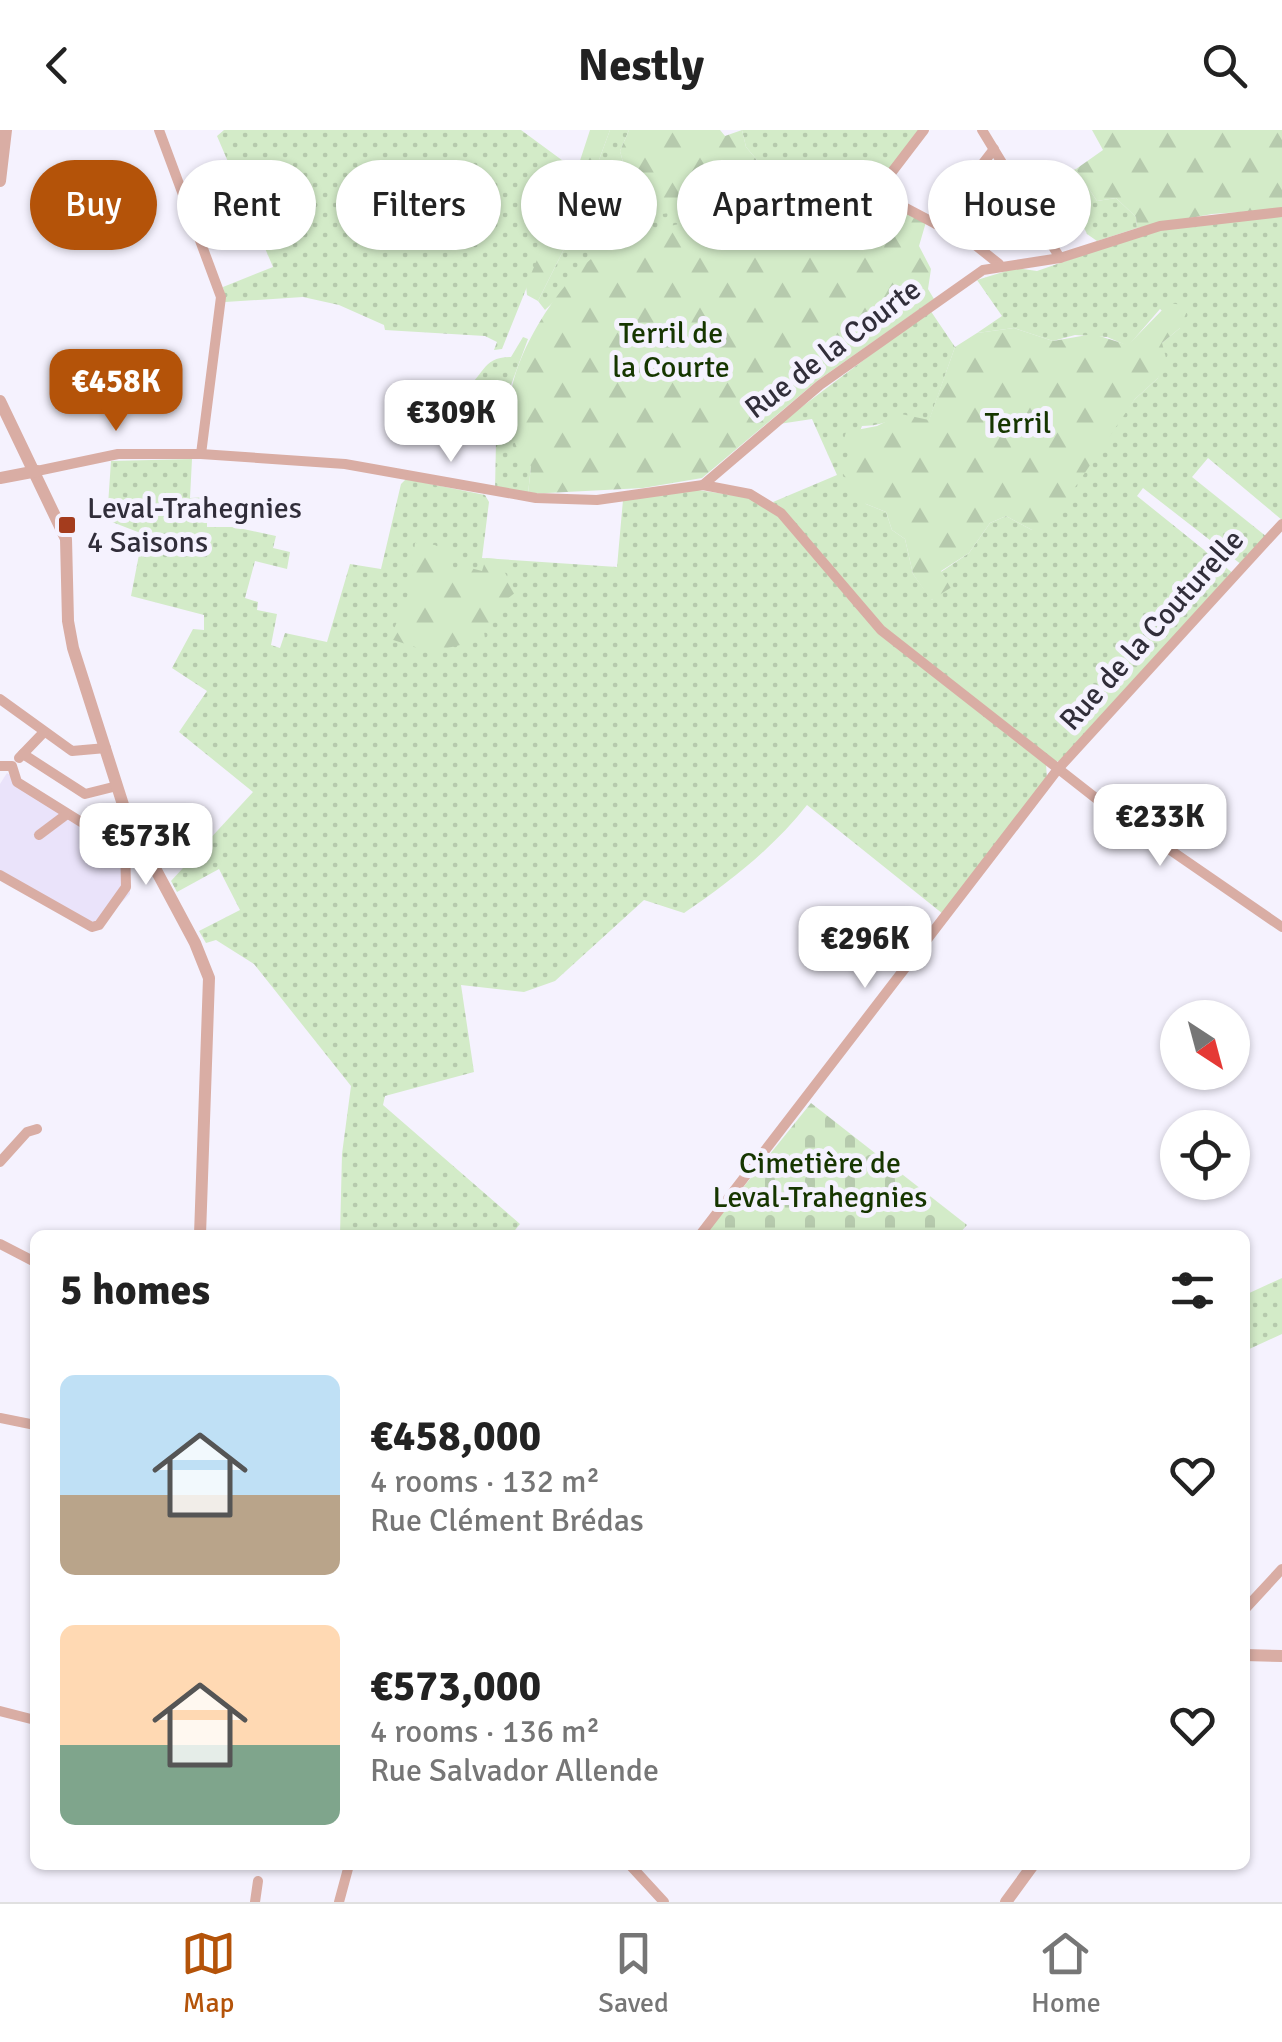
<!DOCTYPE html>
<meta charset="utf-8">
<style>
:root{--surface:#fff;--page:#f2f2f2;--text:#222;--muted:#767676;--line:#e0e0e0;--accent:#b45309}
body{margin:0;font-family:Signika,sans-serif;background:var(--page);color:var(--text);height:100vh;display:flex;flex-direction:column;font-size:38px;white-space:nowrap}
*{box-sizing:border-box;margin:0}
p{font-size:32px;color:var(--muted)}
.icon{flex:none;width:55px;height:55px;fill:none;stroke:currentColor;stroke-width:2;stroke-linecap:round;stroke-linejoin:round}
.map{position:relative;flex:1;overflow:hidden}
.side{position:absolute;left:30px;top:1100px;width:1220px;height:640px;display:flex;flex-direction:column;background:var(--surface);border-radius:15px;box-shadow:0 2px 8px #0004}
.side>*{flex:none}
.guide{position:absolute;left:30px;top:30px;width:1222px;height:90px;display:flex;gap:20px}
.needle{width:65px;rotate:144deg}
.tools{position:absolute;left:1160px;top:870px;display:grid;gap:20px}
.tools a{display:grid;place-items:center;width:90px;height:90px;border-radius:50%;background:var(--surface);box-shadow:0 2px 8px #0004;font-size:50px}
.price{position:absolute;translate:-50% -85px;padding:0 22px;border-radius:20px;background:#fff;color:#222;font-size:32px;line-height:65px;filter:drop-shadow(0 2px 5px #0008)}
.price::after{content:'';position:absolute;left:50%;top:60px;width:30px;height:22px;margin-left:-15px;background:inherit;clip-path:polygon(0 0,100% 0,50% 100%)}
.price.on{background:var(--accent);color:#fff}
ul{padding:0;list-style:none}
li{display:flex;align-items:center;gap:30px;height:250px;padding:0 30px}
li span{display:grid;place-items:center;flex:none;width:280px;height:200px;border-radius:15px;color:#555}
li>.icon{margin-inline-start:auto}
span .icon{width:120px;height:120px;fill:#fffc;stroke-width:1}
li b{font-size:42px}
h2{display:flex;justify-content:space-between;align-items:center;height:120px;padding:0 30px;font-size:42px}
.chip{padding:0 35px;border-radius:45px;background:var(--surface);box-shadow:0 2px 8px #0004;font-size:35px;line-height:90px}
.chip.on{background:var(--accent);color:#fff}
header{display:flex;justify-content:space-between;align-items:center;height:130px;padding:0 30px;background:var(--surface);font-size:45px;font-weight:700}
.tab-bar{display:flex;justify-content:space-around;align-items:center;height:140px;border-top:2px solid var(--line);background:var(--surface);font-size:28px;color:var(--muted)}
.tab-bar a{display:grid;justify-items:center;gap:5px}
.tab-bar .on{color:var(--accent)}
.map>svg:first-child{display:block}
</style>
<header><svg class="icon" aria-label="back" viewBox="0 0 24 24"><path d="M15 5l-7 7 7 7"/></svg>Nestly<svg class="icon" aria-label="search" viewBox="0 0 24 24"><circle cx="10" cy="10" r="6"/><path d="M15 15l6 6"/></svg></header>
<div class="map">
<svg width="1282" height="1772" viewBox="0 0 1282 1772">
<defs>
<pattern id="grass-dots" width="8" height="8" patternUnits="userSpaceOnUse" patternTransform="scale(2.5)"><rect width="8" height="8" fill="#d3ebc8"/><path d="M2 2h.1M6 6h.1" fill="none" stroke="#b6caad" stroke-width="1.8" stroke-linecap="round"/></pattern>
<pattern id="forest-firs" width="22" height="20" patternUnits="userSpaceOnUse" patternTransform="scale(2.5)"><rect width="22" height="20" fill="#d3ebc8"/><path d="M5 1l3.5 6h-7zM16 11l3.5 6h-7z" fill="#b6caad"/></pattern>
<pattern id="cemetery-stones" width="16" height="16" patternUnits="userSpaceOnUse" patternTransform="scale(2.5)"><rect width="16" height="16" fill="#d3ebc8"/><path d="M2 7V4a2 2 0 0 1 4 0v3zM10 15v-3a2 2 0 0 1 4 0v3z" fill="#b6caad"/></pattern>
</defs>
<rect width="100%" height="100%" fill="#f5f2fe"/>
<path fill="#eae3fa" d="M7,643L112,708L134,702L138,709L130,713V764L94,800L0,741V654Z"/>
<g fill="url(#grass-dots)">
<path d="M224,0H521L574,39L575,46L563,57V67L502,219L494,220L497,212L485,206L385,200L384,195L339,175L303,167L225,172L223,157L273,137L217,6Z"/>
<path d="M610,0H629L620,21L624,36L611,39L589,86L782,31L757,30L746,17L742,0H921L877,64L839,57L812,80L783,63L721,87L618,111L545,180L538,171L572,103Z"/>
<path d="M1076,39L1097,71L1116,68L1136,87L1137,98L1097,111L1087,104L1059,46Z"/>
<path d="M1282,86V390L1208,328L1192,347L1267,407L1242,435L1143,358L1137,366L1234,444L1063,630L1055,632L888,502L773,372L837,345L812,289L779,294L930,180L955,217L929,291C890,281 894,296 862,296L852,321L866,374L886,382L892,400L905,409L913,444L932,470L941,442L969,423L990,393L1006,386L1032,400L1135,269L1158,248L1162,213L1180,198L1160,179L1128,216L1107,207L1075,205L1053,211L1014,198L977,203L1002,186L977,150L1016,138L1037,141L1158,99Z"/>
<path d="M523,207L528,209L511,255L508,281L531,336L528,364L495,360L496,311L395,288C412,267 439,273 461,261C486,247 480,227 511,227Z"/>
<path d="M192,329L190,368L207,367V397H234L276,406L273,418L290,422L287,439L255,431L245,468L258,472L257,480L277,484L271,515L280,518L285,503L327,512L350,434L381,439L401,354L406,349L485,365L489,372L482,428L617,437L623,370L698,360L751,368L778,384L879,501L1046,634L1047,648L943,784L807,675C773,718 730,752 684,783L644,770L555,851L524,862L461,855L474,942L385,966L383,975L520,1094L511,1105H340L342,1024L351,956L254,834L216,810L206,813L199,801L240,780L219,739L177,762L171,751L253,662L179,602L207,561L172,538L193,499L204,500V485L131,466L143,404L107,390L111,331Z"/>
<path d="M1282,1148V1204L1245,1221V1165Z"/>
</g>
<g fill="url(#forest-firs)">
<path d="M590,0H610L572,103L538,171L527,165L526,156L563,68V57L575,46Z"/>
<path d="M629,0H720L725,6L742,0L746,17L757,30L782,31L785,42C731,78 653,90 589,87L611,38L624,36L620,21Z"/>
<path d="M1092,0H1282V79L1212,84L1137,98L1136,87L1116,68L1097,71L1076,39L1103,20Z"/>
<path d="M827,57L877,64L926,92L919,116L931,139L928,159L934,169L817,251L702,348L643,358L528,364L531,336C510,318 509,292 511,266C515,218 574,126 622,110C677,91 727,87 783,63L812,80Z"/>
<path d="M1169,173L1189,176L1180,198L1162,213L1166,228L1158,248L1135,269L1048,397L1032,400L1006,386L990,393L969,423L941,441L952,457L931,470L913,444L905,409L892,400L886,382L866,374L838,337L852,321L844,309L846,302L877,296L901,284L929,290L955,217L977,203L1014,198L1053,211L1093,204L1128,215Z"/>
<path d="M415,413L435,415L451,425L454,441L459,435L482,441L486,428L497,429L516,462L502,473L484,501L485,509L431,522L390,509L409,462Z"/>
</g>
<path fill="url(#cemetery-stones)" d="M811,973L967,1095L958,1105H714L708,1101Z"/>
<g fill="none" stroke-linecap="round" stroke-linejoin="round">
<g stroke="#d9ada4" stroke-width="10">
<path d="M159,0L221,167L201,324"/>
<path d="M924,0L882,55L881,65L974,114L999,134"/>
<path d="M982,0L1060,128"/>
<path d="M936,94L994,19"/>
<path d="M974,114L1017,57"/>
<path d="M37,341L118,324H201L345,334L536,368L597,370L703,355L750,364L781,383L881,500L1102,673L1282,797"/>
<path d="M703,355L820,255L983,140L1060,128L1160,96L1282,82"/>
<path d="M0,569L72,621L106,618"/>
<path d="M23,624L85,664L117,656"/>
<path d="M19,628L44,602"/>
<path d="M0,636H12L17,652L110,710L127,707"/>
<path d="M39,705L67,684"/>
<path d="M0,745L92,797L99,795L126,757L125,710L131,696"/>
<path d="M0,1032L27,1002L37,999"/>
<path d="M700,1105L1058,639L1282,394"/>
<path d="M0,1114L35,1132"/>
<path d="M0,1288L35,1295"/>
<path d="M1245,1479L1282,1439"/>
<path d="M0,1581L35,1590"/>
<path d="M630,1735L664,1772"/>
<path d="M255,1772L258,1751"/>
<path d="M339,1772L349,1735"/>
</g>
<g stroke="#d9ada4" stroke-width="12">
<path d="M0,51L6,0"/>
<path d="M0,271L66,409L68,491L73,518L126,684L195,813L209,848L200,1105"/>
<path d="M0,348L37,341"/>
<path d="M1245,1525L1282,1526"/>
<path d="M1006,1772L1033,1735"/>
</g>
</g>
<rect fill="#a43c1d" stroke="#f5f2fe" stroke-width="4" x="57" y="385" width="20" height="20" rx="5"/>
<g text-anchor="middle" dominant-baseline="central" stroke-width="10" stroke-linejoin="round" paint-order="stroke">
<g font-size="30" fill="#163600" stroke="#f5f2fe">
<text x="671" y="203">Terril de<tspan x="671" dy="34">la Courte</tspan></text>
<text x="1018" y="293">Terril</text>
<text x="820" y="1033">Cimetière de<tspan x="820" dy="34">Leval-Trahegnies</tspan></text>
</g>
<g font-size="30" fill="#312e3a" stroke="#f5f2fe">
<text transform="translate(833 219) rotate(-37)">Rue de la Courte</text>
<text transform="translate(1152 500) rotate(-48)">Rue de la Couturelle</text>
</g>
<g font-size="30" fill="#312e3a" stroke="#f5f2fe" text-anchor="start">
<text x="87" y="378">Leval-Trahegnies<tspan x="87" dy="34">4 Saisons</tspan></text>
</g>
</g>
</svg>
<div class="tools">
<a><svg class="needle" viewBox="-14 -14 28 28"><path d="M0-13l5 13h-10z" fill="#e53935"/><path d="M0 13l5-13h-10z" fill="#767676"/></svg></a>
<a><svg class="icon" aria-label="locate" viewBox="0 0 24 24"><circle cx="12" cy="12" r="6"/><path d="M12 2v4M12 18v4M2 12h4M18 12h4"/></svg></a>
</div>
<b class="price on" style="left:116px;top:304px">€458K</b>
<b class="price" style="left:451px;top:335px">€309K</b>
<b class="price" style="left:1160px;top:739px">€233K</b>
<b class="price" style="left:146px;top:758px">€573K</b>
<b class="price" style="left:865px;top:861px">€296K</b>
<div class="guide">
<a class="chip on">Buy</a>
<a class="chip">Rent</a>
<a class="chip">Filters</a>
<a class="chip">New</a>
<a class="chip">Apartment</a>
<a class="chip">House</a>
</div>
<section class="side">
<h2>5 homes<svg class="icon" aria-label="filters" viewBox="0 0 24 24"><path d="M4 7h16M4 17h16"/><circle cx="9" cy="7" r="2"/><circle cx="15" cy="17" r="2"/></svg></h2>
<ul>
<li><span style="background:linear-gradient(#bfe0f5 60%,#b9a48a 0)"><svg class="icon" aria-label="home" viewBox="0 0 24 24"><path d="M3 11l9-7 9 7M6 9v11h12V9"/></svg></span><div><b>€458,000</b><p>4 rooms · 132 m²</p><p>Rue Clément Brédas</p></div><svg class="icon" aria-label="heart" viewBox="0 0 24 24"><path d="M12 20l-8-8c-3-5 5-10 8-4 3-6 11-1 8 4z"/></svg></li>
<li><span style="background:linear-gradient(#ffd9b3 60%,#7fa58c 0)"><svg class="icon" aria-label="home" viewBox="0 0 24 24"><path d="M3 11l9-7 9 7M6 9v11h12V9"/></svg></span><div><b>€573,000</b><p>4 rooms · 136 m²</p><p>Rue Salvador Allende</p></div><svg class="icon" aria-label="heart" viewBox="0 0 24 24"><path d="M12 20l-8-8c-3-5 5-10 8-4 3-6 11-1 8 4z"/></svg></li>
</ul>
</section>
</div>
<nav class="tab-bar">
<a class="on"><svg class="icon" aria-label="map" viewBox="0 0 24 24"><path d="M3 6l6-2 6 2 6-2v14l-6 2-6-2-6 2zM9 4v14M15 6v14"/></svg>Map</a>
<a><svg class="icon" aria-label="saved" viewBox="0 0 24 24"><path d="M7 4h10v16l-5-4-5 4z"/></svg>Saved</a>
<a><svg class="icon" aria-label="home" viewBox="0 0 24 24"><path d="M3 11l9-7 9 7M6 9v11h12V9"/></svg>Home</a>
</nav>
